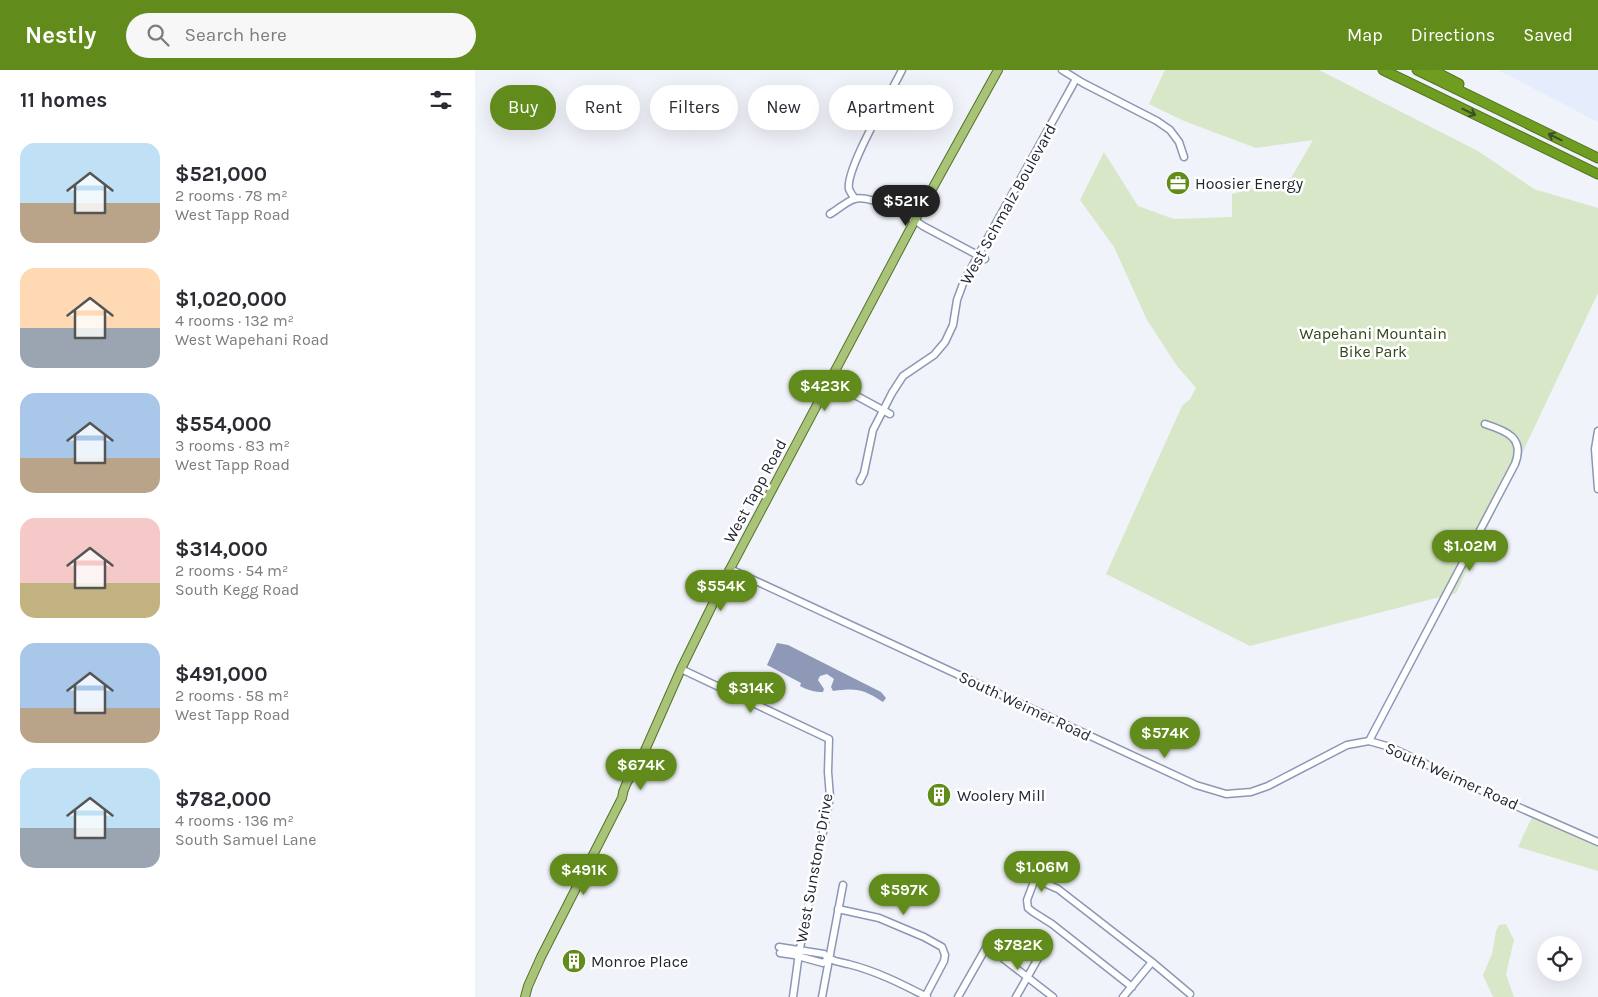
<!DOCTYPE html>
<meta charset="utf-8">
<style>
:root{--surface:#fff;--page:#f7f7f7;--text:#2b2b33;--muted:#7c7c81;--accent:#618b1a}
body{margin:0;font-family:Karla,sans-serif;background:var(--page);color:var(--text);height:100vh;display:flex;flex-direction:column;font-size:19px;white-space:nowrap}
*{box-sizing:border-box;margin:0}
p{font-size:16px;color:var(--muted)}
.icon{flex:none;width:28px;height:28px;fill:none;stroke:currentColor;stroke-width:2;stroke-linecap:round;stroke-linejoin:round}
.map{position:relative;flex:1;overflow:hidden}
.panel{display:flex;flex-direction:column;background:var(--surface);width:475px}
.panel>*{flex:none}
.guide{position:absolute;left:15px;top:15px;width:475px;height:45px;display:flex;gap:10px}
.fabs{position:absolute;left:1062px;top:866px;display:grid;gap:10px}
.fabs a{display:grid;place-items:center;width:45px;height:45px;border-radius:50%;background:var(--surface);box-shadow:0 5px 20px #0002;font-size:25px}
.price{position:absolute;translate:-50% -42px;padding:0 11px;border-radius:18px;background:var(--accent);color:#fff;font-size:16px;line-height:32px;filter:drop-shadow(0 1px 2px #0008)}
.price::after{content:'';position:absolute;left:50%;top:30px;width:15px;height:11px;margin-left:-8px;background:inherit;clip-path:polygon(0 0,100% 0,50% 100%)}
.price.selected{background:#222;color:#fff}
ul{padding:0;list-style:none}
li{display:flex;align-items:center;gap:15px;height:125px;padding:0 20px}
li span{display:grid;place-items:center;flex:none;width:140px;height:100px;border-radius:15px;color:#555}
li>.icon{margin-inline-start:auto}
span .icon{width:60px;height:60px;fill:#fffc;stroke-width:1}
li b{font-size:21px}
h2{display:flex;justify-content:space-between;align-items:center;height:60px;padding:0 20px;font-size:21px}
.pill{padding:0 18px;border-radius:22px;background:var(--surface);box-shadow:0 5px 20px #0002;font-size:18px;line-height:45px}
.pill.selected{background:var(--accent);color:#fff}
header{display:flex;align-items:center;gap:30px;box-sizing:border-box;height:70px;padding:0 25px;background:var(--accent);color:#fff}
header strong{font-size:24px}
nav{display:flex;gap:28px;margin-inline-start:auto;font-size:18px}
.search{width:350px;height:45px;background:var(--page);display:flex;align-items:center;gap:12px;box-sizing:border-box;padding:0 18px;border-radius:28px;color:var(--muted);font-size:19px}
main{display:flex;flex:1;min-height:0}
.map>svg:first-child{display:block}
</style>
<header>
<strong>Nestly</strong>
<div class="search"><svg class="icon" aria-label="search" viewBox="0 0 24 24"><circle cx="10" cy="10" r="6"/><path d="M15 15l6 6"/></svg>Search here</div>
<nav><a>Map</a><a>Directions</a><a>Saved</a></nav>
</header>
<main>
<section class="panel">
<h2>11 homes<svg class="icon" aria-label="filters" viewBox="0 0 24 24"><path d="M4 7h16M4 17h16"/><circle cx="9" cy="7" r="2"/><circle cx="15" cy="17" r="2"/></svg></h2>
<ul>
<li><span style="background:linear-gradient(#bfe0f5 60%,#b9a48a 0)"><svg class="icon" aria-label="home" viewBox="0 0 24 24"><path d="M3 11l9-7 9 7M6 9v11h12V9"/></svg></span><div><b>$521,000</b><p>2 rooms · 78 m²</p><p>West Tapp Road</p></div></li>
<li><span style="background:linear-gradient(#ffd9b3 60%,#9aa5b1 0)"><svg class="icon" aria-label="home" viewBox="0 0 24 24"><path d="M3 11l9-7 9 7M6 9v11h12V9"/></svg></span><div><b>$1,020,000</b><p>4 rooms · 132 m²</p><p>West Wapehani Road</p></div></li>
<li><span style="background:linear-gradient(#a9c7e8 65%,#b9a48a 0)"><svg class="icon" aria-label="home" viewBox="0 0 24 24"><path d="M3 11l9-7 9 7M6 9v11h12V9"/></svg></span><div><b>$554,000</b><p>3 rooms · 83 m²</p><p>West Tapp Road</p></div></li>
<li><span style="background:linear-gradient(#f6c9c9 65%,#c2b280 0)"><svg class="icon" aria-label="home" viewBox="0 0 24 24"><path d="M3 11l9-7 9 7M6 9v11h12V9"/></svg></span><div><b>$314,000</b><p>2 rooms · 54 m²</p><p>South Kegg Road</p></div></li>
<li><span style="background:linear-gradient(#a9c7e8 65%,#b9a48a 0)"><svg class="icon" aria-label="home" viewBox="0 0 24 24"><path d="M3 11l9-7 9 7M6 9v11h12V9"/></svg></span><div><b>$491,000</b><p>2 rooms · 58 m²</p><p>West Tapp Road</p></div></li>
<li><span style="background:linear-gradient(#bfe0f5 60%,#9aa5b1 0)"><svg class="icon" aria-label="home" viewBox="0 0 24 24"><path d="M3 11l9-7 9 7M6 9v11h12V9"/></svg></span><div><b>$782,000</b><p>4 rooms · 136 m²</p><p>South Samuel Lane</p></div></li>
</ul>
</section>
<div class="map">
<svg width="1123" height="927" viewBox="0 0 1123 927">
<rect width="100%" height="100%" fill="#f1f3fa"/>
<path fill="#e5ecfc" d="M1023,0H1123V52Z"/>
<g fill="#d8e7c8">
<path d="M690,0H844L1003,81L1059,119L1123,138V223L981,523L775,576L631,504L707,336L715,329L721,318L702,296L672,250L639,177L605,130L629,82L663,136L699,149L757,147V124L816,108L838,70L781,78L709,51L674,34Z"/>
<path d="M1057,747L1123,776V801L1043,777Z"/>
<path d="M1031,854L1039,870L1031,904L1039,927H1018L1008,905L1017,884L1021,861L1024,855Z"/>
</g>
<path fill="#8d99b7" d="M302,573L313,575L406,622L411,628L408,632C387,619 383,618 358,621L356,617L359,609L352,604L345,606L343,610L349,619L348,622C339,622 333,620 325,616L326,613L292,595Z"/>
<g fill="none" stroke-linecap="round" stroke-linejoin="round">
<g stroke="#8b97b5" stroke-width="9">
<g id="minor">
<path d="M587,0L608,13L682,51L695,60L704,72L709,87"/>
<path d="M380,129C378,126 375,122 374,119C370,99 417,21 427,0"/>
<path d="M355,144C362,140 371,132 379,129C395,124 435,146 448,156L510,189"/>
<path d="M354,311L415,344"/>
<path d="M1123,361L1120,379L1123,419"/>
<path d="M385,411L389,403L398,360L417,323L428,306L459,285L470,272L478,255L482,230L489,211L601,9"/>
<path d="M255,499L721,715L751,724L776,722L793,716L872,675L894,671L915,677L1016,725L1123,772"/>
<path d="M206,599L354,669L353,702L355,727L324,883L318,927"/>
<path d="M894,671L1040,394C1050,368 1032,361 1010,354"/>
<path d="M363,839L404,848L449,867L467,877L470,885L469,891L450,927"/>
<path d="M304,877L349,884C355,891 364,892 373,894C401,901 427,914 452,927"/>
<path d="M305,883L319,885L348,893L353,889"/>
<path d="M677,892L715,924"/>
<path d="M347,927L368,815"/>
<path d="M483,927L512,876L578,927"/>
<path d="M541,927L565,885"/>
<path d="M648,927L677,892L583,819L560,809L552,830L553,838L558,842L577,854L657,917"/>
</g>
</g>
<g stroke="#537225" stroke-width="10">
<path id="major" d="M50,927L53,916L66,887L147,728C148,719 153,708 160,703L206,599L255,499L440,150L523,0"/>
</g>
<g stroke="#537225" stroke-width="11">
<g id="highway">
<path d="M908,0L1123,104"/>
<path d="M942,0L1123,88"/>
<path d="M957,0L984,14"/>
</g>
</g>
<use href="#minor" stroke="#fff" stroke-width="6"/>
<use href="#major" stroke="#a9c479" stroke-width="8"/>
<use href="#highway" stroke="#6f9d20" stroke-width="9"/>
</g>
<defs><path id="oneway-shaft" d="M-6 0H5M1.5-3L5.5 0L1.5 3" fill="none" stroke-width="1.6" stroke-linecap="round" stroke-linejoin="round" transform="scale(1.25)"/></defs>
<g stroke="#3b4e2a">
<use href="#oneway-shaft" transform="translate(994 42) rotate(26)"/>
<use href="#oneway-shaft" transform="translate(1080 67) rotate(-154)"/>
</g>
<defs>
<g id="office-disc" transform="scale(1.25)"><circle r="9.5" fill="#618b1a" stroke="#fff"/><path d="M-6-3h4V-5.5h4V-3h4V5H-6ZM-1-4.5V-3h2v-1.5ZM-6 0V1H6V0Z" fill="#fff"/></g>
<g id="building-disc" transform="scale(1.25)"><circle r="9.5" fill="#618b1a" stroke="#fff"/><path d="M-4-6H4V6H1V3H-1V6H-4ZM-2.5-4.3h1.7v1.8h-1.7ZM.8-4.3h1.7v1.8H.8ZM-2.5-1h1.7V.8h-1.7ZM.8-1h1.7V.8H.8Z" fill="#fff"/></g>
</defs>
<g fill-rule="evenodd">
<use href="#office-disc" x="703" y="113"/>
<use href="#building-disc" x="464" y="725"/>
<use href="#building-disc" x="99" y="891"/>
</g>
<g text-anchor="middle" dominant-baseline="central" stroke-width="5" stroke-linejoin="round" paint-order="stroke">
<g font-size="16" fill="#1f232f" stroke="#fff" text-anchor="start">
<text x="720" y="113">Hoosier Energy</text>
<text x="482" y="725">Woolery Mill</text>
<text x="116" y="891">Monroe Place</text>
</g>
<g font-size="16" fill="#1f232f" stroke="#fff">
<text transform="translate(533 134) rotate(-61)">West Schmalz Boulevard</text>
<text transform="translate(280 421) rotate(-62)">West Tapp Road</text>
<text transform="translate(550 636) rotate(25)">South Weimer Road</text>
<text transform="translate(977 706) rotate(24)">South Weimer Road</text>
<text transform="translate(339 798) rotate(-80)">West Sunstone Drive</text>
</g>
<g font-size="16" fill="#324616" stroke="#fff">
<text x="898" y="263">Wapehani Mountain<tspan x="898" dy="18">Bike Park</tspan></text>
</g>
</g>
</svg>
<div class="fabs">
<a><svg class="icon" aria-label="locate" viewBox="0 0 24 24"><circle cx="12" cy="12" r="6"/><path d="M12 2v4M12 18v4M2 12h4M18 12h4"/></svg></a>
</div>
<b class="price selected" style="left:431px;top:157px">$521K</b>
<b class="price" style="left:350px;top:342px">$423K</b>
<b class="price" style="left:995px;top:502px">$1.02M</b>
<b class="price" style="left:246px;top:542px">$554K</b>
<b class="price" style="left:276px;top:644px">$314K</b>
<b class="price" style="left:690px;top:689px">$574K</b>
<b class="price" style="left:166px;top:721px">$674K</b>
<b class="price" style="left:567px;top:823px">$1.06M</b>
<b class="price" style="left:109px;top:826px">$491K</b>
<b class="price" style="left:429px;top:846px">$597K</b>
<b class="price" style="left:543px;top:901px">$782K</b>
<div class="guide">
<a class="pill selected">Buy</a>
<a class="pill">Rent</a>
<a class="pill">Filters</a>
<a class="pill">New</a>
<a class="pill">Apartment</a>
</div>
</div>
</main>
